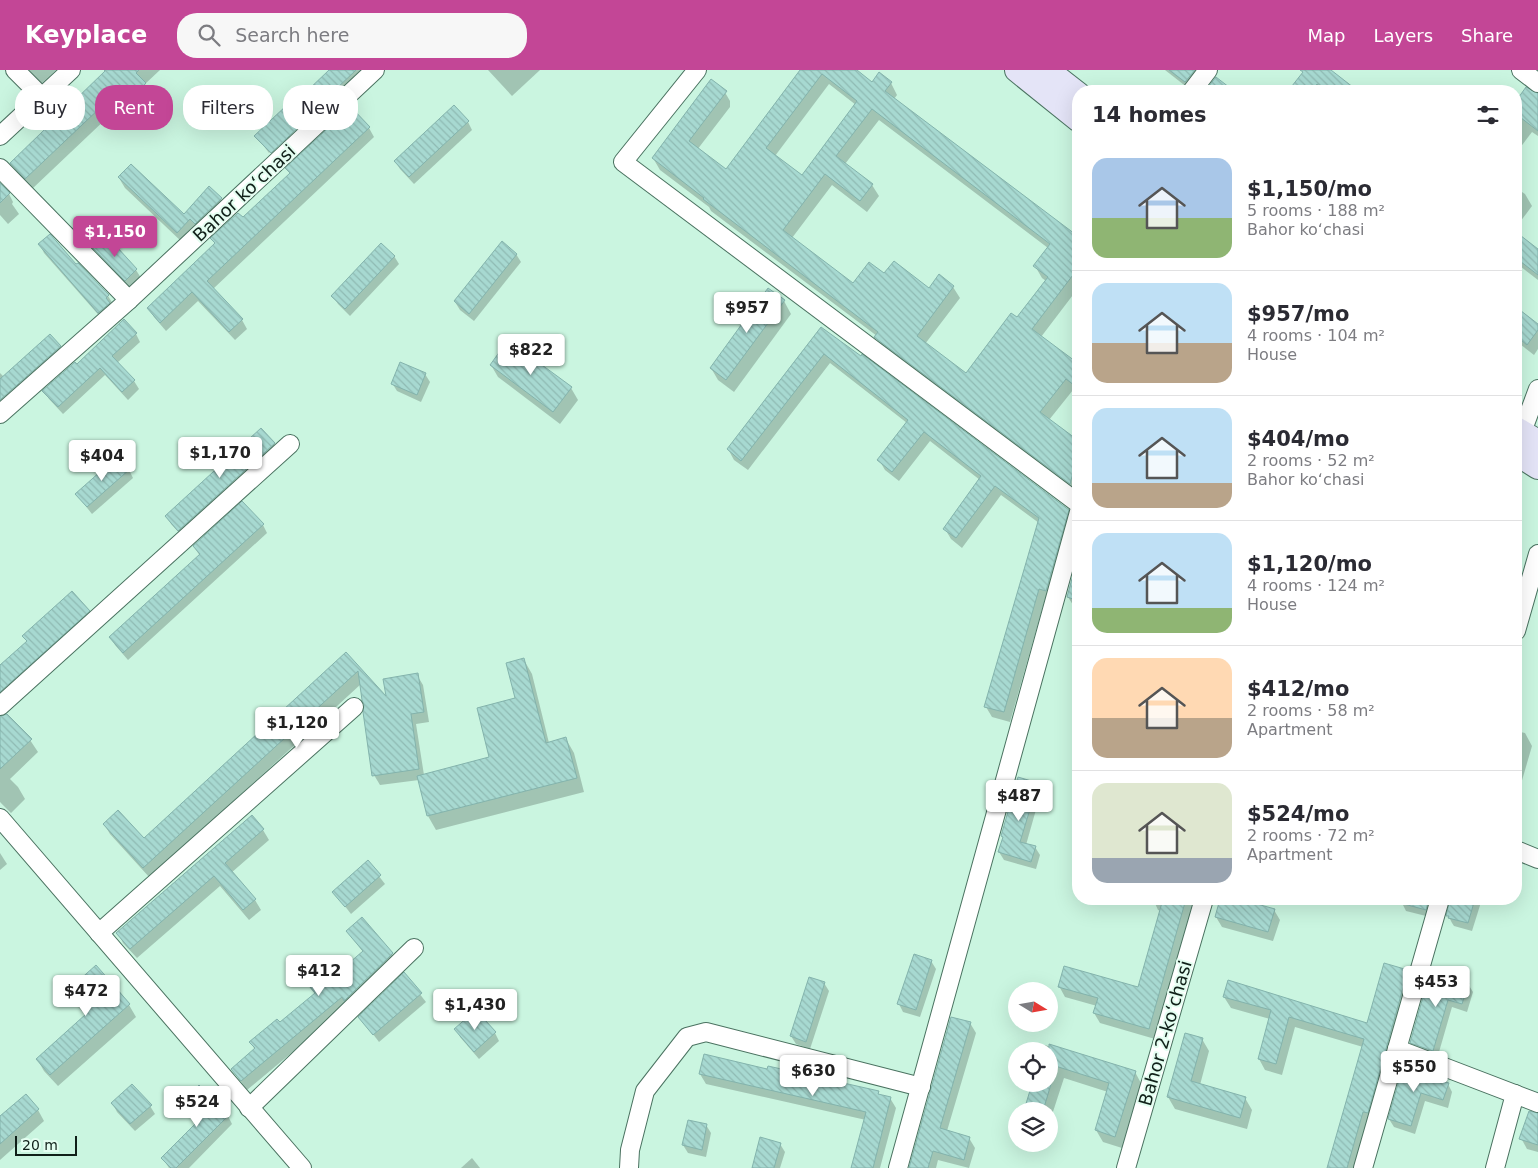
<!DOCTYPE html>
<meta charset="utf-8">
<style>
:root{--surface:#fff;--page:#f7f7f7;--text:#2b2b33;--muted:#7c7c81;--line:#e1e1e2;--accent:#c34696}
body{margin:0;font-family:"DejaVu Sans",sans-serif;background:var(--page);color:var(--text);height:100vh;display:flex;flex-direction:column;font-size:19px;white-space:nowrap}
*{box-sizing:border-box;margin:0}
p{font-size:16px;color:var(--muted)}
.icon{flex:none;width:28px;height:28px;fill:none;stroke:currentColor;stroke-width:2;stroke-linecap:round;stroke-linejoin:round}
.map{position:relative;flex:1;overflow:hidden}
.panel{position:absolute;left:1072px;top:15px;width:450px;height:820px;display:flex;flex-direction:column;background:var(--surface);border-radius:20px;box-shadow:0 5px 20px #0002}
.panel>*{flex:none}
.top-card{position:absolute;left:15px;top:15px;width:475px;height:45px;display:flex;gap:10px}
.needle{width:32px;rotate:101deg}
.fabs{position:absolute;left:1008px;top:912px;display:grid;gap:10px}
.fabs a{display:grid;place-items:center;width:50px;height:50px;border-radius:50%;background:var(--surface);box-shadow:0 5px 20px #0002;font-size:25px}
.scale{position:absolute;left:15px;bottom:12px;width:62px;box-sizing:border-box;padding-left:5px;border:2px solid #102019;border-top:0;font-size:14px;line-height:18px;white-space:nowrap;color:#102019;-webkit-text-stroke:4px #e4fef1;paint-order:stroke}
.price{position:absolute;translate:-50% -42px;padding:0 11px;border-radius:5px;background:#fff;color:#222;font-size:16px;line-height:32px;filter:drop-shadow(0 1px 2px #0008)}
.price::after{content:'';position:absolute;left:50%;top:30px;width:15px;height:11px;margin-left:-8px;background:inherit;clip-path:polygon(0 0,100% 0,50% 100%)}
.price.selected{background:var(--accent);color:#fff}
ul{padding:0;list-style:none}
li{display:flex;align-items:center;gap:15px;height:125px;padding:0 20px}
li+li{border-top:1px solid var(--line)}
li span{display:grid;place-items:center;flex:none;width:140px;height:100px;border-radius:15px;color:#555}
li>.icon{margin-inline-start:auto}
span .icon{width:60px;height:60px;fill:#fffc;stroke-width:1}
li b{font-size:21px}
h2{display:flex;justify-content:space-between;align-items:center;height:60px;padding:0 20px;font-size:21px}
.chip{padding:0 18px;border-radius:20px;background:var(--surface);box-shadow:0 5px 20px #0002;font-size:18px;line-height:45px}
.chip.selected{background:var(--accent);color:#fff}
header{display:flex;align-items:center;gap:30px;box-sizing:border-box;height:70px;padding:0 25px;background:var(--accent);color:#fff}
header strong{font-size:24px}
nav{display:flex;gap:28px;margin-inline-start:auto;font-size:18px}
.search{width:350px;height:45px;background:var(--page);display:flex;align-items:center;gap:12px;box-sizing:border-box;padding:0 18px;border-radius:20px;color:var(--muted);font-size:19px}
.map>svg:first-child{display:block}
</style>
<header>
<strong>Keyplace</strong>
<div class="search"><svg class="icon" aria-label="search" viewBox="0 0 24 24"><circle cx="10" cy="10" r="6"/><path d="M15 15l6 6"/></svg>Search here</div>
<nav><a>Map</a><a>Layers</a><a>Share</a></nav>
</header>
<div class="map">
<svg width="1538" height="1098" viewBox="0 0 1538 1098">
<defs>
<pattern id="building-back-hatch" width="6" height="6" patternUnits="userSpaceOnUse" patternTransform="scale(1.25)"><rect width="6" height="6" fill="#a7d9d1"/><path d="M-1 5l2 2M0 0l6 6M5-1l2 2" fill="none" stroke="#8fbab3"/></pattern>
</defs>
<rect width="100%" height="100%" fill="#caf5e0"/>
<g fill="#0003" fill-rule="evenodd">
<path d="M27,0H56L41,14Z"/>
<path d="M109,0H160L145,14L151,25L138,39L128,28L32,119L18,104L11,93Z"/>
<path d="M331,0H368L276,90L271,85L338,22V19L269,83L256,66L306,24Z"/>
<path d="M488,0H540L512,26Z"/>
<path d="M802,0H855L872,13H891L897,25L894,29L1079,170V217L1041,267L1079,296V324L1073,320L1049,350L1079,372V415L1076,424L883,279L877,266L711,141L709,137L660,100L653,88L723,19L730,31V37L697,80L726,101ZM829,14L856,35L802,107L775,86ZM879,50L1048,178L1035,196L1042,208L1046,211L1017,249L966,305L925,274L960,228L953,217L929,220L884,205L854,215L792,168L832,115L867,142L879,126L872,115L845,94Z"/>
<path d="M1165,0H1201L1188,18Z"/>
<path d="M1306,0H1329L1356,21H1290Z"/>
<path d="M1538,25V66L1532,62L1516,83V33Z"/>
<path d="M468,52L472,60L414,114L400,99L395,91Z"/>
<path d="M369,58L374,67L213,219L242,250L247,259L235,270L198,231L166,261L154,247L148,238L216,175L212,169L243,149L290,104L287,99Z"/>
<path d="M119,108L184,145L209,118L221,129L227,139L183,173L125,118Z"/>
<path d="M0,115L9,124L13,132L12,134L19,144L8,154L0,145Z"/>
<path d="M1516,118L1525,124L1532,136L1520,152L1516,149Z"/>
<path d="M1516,164L1538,181V210L1516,193Z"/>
<path d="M107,167L136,200L141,208L130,218L99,186L95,178Z"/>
<path d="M40,175L76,196L78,194L108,226L113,234L103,250L44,183Z"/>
<path d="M516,184L521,192L474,251L460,240L455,232Z"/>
<path d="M394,186L399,194L350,246L338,234L333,226Z"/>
<path d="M784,231L791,244L734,322L718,310L711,298Z"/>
<path d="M1516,238L1538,255V279L1534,285L1516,271Z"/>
<path d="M821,259L1063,437L1069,447L1052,531L1045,529L1010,652L992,647L986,637L1039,453L1001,425L962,478L951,469L945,459L980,410L930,371L899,411L885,400L879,390L907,353L830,293L748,400L734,390L728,379Z"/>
<path d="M136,264L140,272L117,293L134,311L139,319L128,330L105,305L63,344L49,329L44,321L77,296Z"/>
<path d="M60,277L66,288L0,346V303L4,307Z"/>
<path d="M491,295L571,318L578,330L560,354L498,307Z"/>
<path d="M425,304L430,312L421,332L397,321L392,313Z"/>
<path d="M261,360L274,374L279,382L184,468L171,454L166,446Z"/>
<path d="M129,400L133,408L92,444L76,424Z"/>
<path d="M263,455L267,463L128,590L115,575L110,567L200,486L194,477Z"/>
<path d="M1079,492V537L1073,535L1068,527Z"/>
<path d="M89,541L95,552L0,638V597L27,572L24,566Z"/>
<path d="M346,584L388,630L417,605L423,615L429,652L416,654L424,705L490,688L517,629L524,590L532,604L549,673L566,669L574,683L584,722L436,760L428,746L419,710L380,715L374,705L366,635L361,614L150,808L110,764L104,754L144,770Z"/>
<path d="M1516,661L1525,663L1532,676L1516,731Z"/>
<path d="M0,667L30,670L38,682L10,709L18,717L25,729L11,743L0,732Z"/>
<path d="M1037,714L1041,722L1026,775L1035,777L1040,785L1036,799L1004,790L999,782L1003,768L1002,766Z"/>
<path d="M252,747L263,760L269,770L231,803L255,830L261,840L249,850L220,816L137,888L123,873L118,863Z"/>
<path d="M0,783L7,794L0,800Z"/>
<path d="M368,792L385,814L351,844L334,822Z"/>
<path d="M1153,829H1190L1193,834L1155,969L1100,953L1094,943L1097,936L1065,927L1059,916L1139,919L1161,841L1158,840Z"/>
<path d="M1222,829H1261L1259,836L1274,840L1280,850L1273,871L1222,857L1216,847Z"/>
<path d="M1403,829H1438L1430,847L1406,841L1402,833Z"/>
<path d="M1451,829H1482L1472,861L1454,856L1452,853L1448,845Z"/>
<path d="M348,861L392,884L398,894L247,1020L232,999L255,980L251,973L280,954L315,924L299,903L328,912L363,882Z"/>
<path d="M931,891L936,899L920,947L903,942L899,934Z"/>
<path d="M1385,895L1408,902L1414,913L1356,1098H1328L1363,977L1295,957L1282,1005L1265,1000L1259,989L1270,949L1231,938L1224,927L1368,954Z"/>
<path d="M404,904L426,932L379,972L360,947Z"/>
<path d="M1432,909L1468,914L1473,922L1467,942L1452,937L1437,989L1416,980L1411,972Z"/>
<path d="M824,913L829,921L810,979L796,974L791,966Z"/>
<path d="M68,921L129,935L136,947L58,1016L44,1001L37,989L86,946L75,933Z"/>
<path d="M970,953L976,963L947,1061L969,1068L975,1078L969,1098L938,1090L936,1098H910Z"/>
<path d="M456,959L495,963L499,971L479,989L460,967Z"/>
<path d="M1202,969L1209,981L1200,1015L1245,1028L1252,1040L1247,1059L1175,1039L1168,1027Z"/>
<path d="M1045,975L1135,1002L1142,1015L1122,1078L1103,1072L1096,1060L1108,1022L1064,1008L1049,1054V1041H1029L1026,1036L1033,1014H1049V981H1043Z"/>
<path d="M768,1001L878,1023L880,1026L890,1028L896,1038L880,1098H852L866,1050L706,1014L700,1004Z"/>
<path d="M1426,1003L1429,1009L1448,1014L1452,1022L1448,1038L1425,1031L1415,1064L1394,1057L1389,1049Z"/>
<path d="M25,1026L38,1040L44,1051L0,1090V1048Z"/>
<path d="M189,1027L228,1046L232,1054L189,1098H169L163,1089L202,1049L203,1045L194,1035Z"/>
<path d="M113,1034L150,1036L155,1044L135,1061L117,1042Z"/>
<path d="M1538,1054V1082L1527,1079L1521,1068Z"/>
<path d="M706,1055L711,1063L706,1087L688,1083L683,1075Z"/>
<path d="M780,1074L785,1082L780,1098H753Z"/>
<path d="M472,1088L480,1098H461Z"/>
</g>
<g fill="url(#building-back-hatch)" stroke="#83b3ac" fill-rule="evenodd">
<path d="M104,0H139L136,3L146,13L131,28L121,18L25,109L10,93L105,1Z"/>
<path d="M329,0H356L335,20L337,21L271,83L254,66L304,19L306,22Z"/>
<path d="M800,0H857L872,12L879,2L892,12L885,21L1079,167V197L1032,259L1079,294V319L1066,309L1040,342L1079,371V380L1070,414L874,267L878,262L703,129L704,128L652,88L711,9L727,21L689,71L726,99ZM822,4L857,31L802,105L766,78ZM872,39L1050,174L1033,196L1048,207L1017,247L1011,243L966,303L917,266L954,216L939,204L929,218L894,191L884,203L869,192L853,213L783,160L825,104L860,131L873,114L836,86Z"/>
<path d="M1169,0H1195L1185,12Z"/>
<path d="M1300,0H1331L1358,21H1327L1317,14L1311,21H1288L1303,2Z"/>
<path d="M1216,7L1234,21H1205Z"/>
<path d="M1526,17L1538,23V61L1516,44V31Z"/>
<path d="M454,35L469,51L409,107L394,91Z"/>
<path d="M351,37L370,57L207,211L243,249L229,262L192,222L160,253L147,238L215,173L210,168L238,143L243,147L290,103L285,98Z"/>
<path d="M131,94L184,144L209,116L222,128L195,154L190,149L177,163L118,107Z"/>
<path d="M0,113L10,123L0,133Z"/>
<path d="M1516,162L1538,179V205L1516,188Z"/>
<path d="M50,164L76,194L78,193L109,225L106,228L110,233L98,243L38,174Z"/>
<path d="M107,166L137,199L125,211L93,178Z"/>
<path d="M502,171L517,184L469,244L454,231Z"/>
<path d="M381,173L395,186L345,239L331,226Z"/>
<path d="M768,218L785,230L726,310L710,298Z"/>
<path d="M1516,237L1538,254V260L1527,275L1516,266Z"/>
<path d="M124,249L137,263L112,286L135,310L122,322L100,298L58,337L42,321L75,292L77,294Z"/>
<path d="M821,257L861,286L862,284L1069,440L1046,521L1039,519L1004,642L984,637L1039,448L995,416L956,468L943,459L981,406L924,362L892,402L877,390L908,350L824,284L741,391L727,379Z"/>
<path d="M50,264L61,276L0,330V309Z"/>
<path d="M508,270L572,317L553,342L490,295Z"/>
<path d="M400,292L426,303L417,325L391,314Z"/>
<path d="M261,358L275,373L178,461L165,446Z"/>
<path d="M118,386L130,399L87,437L75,424Z"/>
<path d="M242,431L264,454L123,583L109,567L200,484L193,476Z"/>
<path d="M1079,483V531L1067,527Z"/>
<path d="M72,521L90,541L0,622V595L27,571L22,566Z"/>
<path d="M346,582L386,626L383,609L418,603L424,642L411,644L419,699L372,706L363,642L364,635L362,630L358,601L143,798L103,754L118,740L144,768Z"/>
<path d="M524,588L546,673L566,667L577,708L427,746L417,706L489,687L477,638L515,628L506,593Z"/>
<path d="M7,644L32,669L0,699V646Z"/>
<path d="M1018,707L1038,713L1020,772L1036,776L1031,792L998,782L1003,767L1001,766Z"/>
<path d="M252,745L264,759L225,793L256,829L243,840L214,806L130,879L116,863Z"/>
<path d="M368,790L381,805L345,837L332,822Z"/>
<path d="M1163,829H1186L1149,959L1093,943L1098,928L1058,917L1064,896L1138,917Z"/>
<path d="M1220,829H1239L1275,839L1268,862L1215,847Z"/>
<path d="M1405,829H1429L1426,840L1404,834Z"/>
<path d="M1450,829H1475L1468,853L1448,848L1449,846H1446Z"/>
<path d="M362,847L393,883L344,931L342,927L241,1011L231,999L255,978L249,972L277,949L280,952L315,923L298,903L312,891L328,911L363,881L346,861Z"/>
<path d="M914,884L932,890L916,940L897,934Z"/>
<path d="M1384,893L1408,900L1368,1043L1363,1042L1347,1098H1327L1364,969L1289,947L1276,994L1258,989L1271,940L1223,927L1228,910L1367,953Z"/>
<path d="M96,895L130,934L50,1005L36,989L86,944L67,921Z"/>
<path d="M404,902L422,923L373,965L358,947Z"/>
<path d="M1432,902L1469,913L1462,934L1448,930L1433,981L1410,973L1429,906L1431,907Z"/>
<path d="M809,907L825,912L806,972L790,966Z"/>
<path d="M476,940L496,962L474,982L454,959Z"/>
<path d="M951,947L971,952L940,1058L970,1067L964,1090L933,1081L928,1098H909Z"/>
<path d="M1185,963L1203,968L1191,1011L1246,1027L1240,1048L1167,1027Z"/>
<path d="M1049,974L1136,1001L1115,1067L1095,1060L1109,1013L1049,994Z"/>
<path d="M704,984L767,999L768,996L879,1021L878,1024L891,1027L873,1098H851L866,1042L699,1004Z"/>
<path d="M1404,993L1427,1002L1425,1006L1449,1013L1443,1030L1421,1023L1411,1056L1388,1049Z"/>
<path d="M132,1014L152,1035L130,1054L111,1033Z"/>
<path d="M1032,1014H1051L1043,1041L1025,1037Z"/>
<path d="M199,1015L229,1045L176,1098H171L161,1088L201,1048L199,1046L203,1043L188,1027Z"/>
<path d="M26,1024L39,1039L0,1074V1046Z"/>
<path d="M1529,1041L1538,1043V1075L1519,1069Z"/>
<path d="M688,1050L707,1054L702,1080L682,1075Z"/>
<path d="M760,1067L781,1073L774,1098H752Z"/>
</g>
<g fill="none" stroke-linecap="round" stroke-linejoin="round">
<g stroke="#4a7260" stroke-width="20">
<g id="street">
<path d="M15,0L42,27"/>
<path d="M697,0L623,92L1079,434"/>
<path d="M1521,0L1538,13"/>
<path d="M1192,21L1208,0"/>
<path d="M0,66L71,0"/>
<path d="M0,98L129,230"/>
<path d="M0,344L129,230L375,0"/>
<path d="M1522,362L1538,319"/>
<path d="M1516,561L1538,484"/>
<path d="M0,636L290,374"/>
<path d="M0,748L302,1098"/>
<path d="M1516,780L1538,789"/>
<path d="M1440,829L1397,979L1538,1033"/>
<path d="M99,863L354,637"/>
<path d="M249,1038L414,878"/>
<path d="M629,1098L630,1080L645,1021L687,967L706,962L921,1017"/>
<path d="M898,1098L1079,442"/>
<path d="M1126,1098L1204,829"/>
<path d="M1363,1098L1397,979"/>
<path d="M1495,1098L1515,1024"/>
</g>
</g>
<g stroke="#4a7260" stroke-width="26">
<g id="secondary">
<path d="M1017,0L1079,50"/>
<path d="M1047,0L1079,25"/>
<path d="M1516,359L1538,372"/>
<path d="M1516,383L1538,397"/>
</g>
</g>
<use href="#street" stroke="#fff" stroke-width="18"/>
<use href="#secondary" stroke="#e4e4f7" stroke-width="24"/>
</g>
<g text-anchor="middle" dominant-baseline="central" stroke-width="4" stroke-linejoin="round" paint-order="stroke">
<g font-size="18" fill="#102019" stroke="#e4fef1">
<text transform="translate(244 123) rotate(-43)">Bahor koʻchasi</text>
<text transform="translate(1165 963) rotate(-74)">Bahor 2-koʻchasi</text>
</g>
</g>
</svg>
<div class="fabs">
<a><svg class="needle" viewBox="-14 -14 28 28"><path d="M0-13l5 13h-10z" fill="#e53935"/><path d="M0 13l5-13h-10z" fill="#7c7c81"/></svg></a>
<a><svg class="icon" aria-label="locate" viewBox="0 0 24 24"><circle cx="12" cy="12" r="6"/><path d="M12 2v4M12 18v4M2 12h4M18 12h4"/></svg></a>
<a><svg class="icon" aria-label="layers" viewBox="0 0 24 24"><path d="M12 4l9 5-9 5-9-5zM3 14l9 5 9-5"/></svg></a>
</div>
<div class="scale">20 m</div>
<b class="price selected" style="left:115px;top:188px">$1,150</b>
<b class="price" style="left:747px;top:264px">$957</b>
<b class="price" style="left:531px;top:306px">$822</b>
<b class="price" style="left:220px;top:409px">$1,170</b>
<b class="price" style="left:102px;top:412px">$404</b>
<b class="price" style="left:297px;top:679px">$1,120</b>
<b class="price" style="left:1019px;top:752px">$487</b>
<b class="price" style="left:319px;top:927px">$412</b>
<b class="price" style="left:1436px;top:938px">$453</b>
<b class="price" style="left:86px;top:947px">$472</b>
<b class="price" style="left:475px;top:961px">$1,430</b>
<b class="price" style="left:1414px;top:1023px">$550</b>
<b class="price" style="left:813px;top:1027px">$630</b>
<b class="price" style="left:197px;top:1058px">$524</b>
<div class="top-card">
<a class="chip">Buy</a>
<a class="chip selected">Rent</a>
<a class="chip">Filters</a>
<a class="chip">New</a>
</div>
<section class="panel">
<h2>14 homes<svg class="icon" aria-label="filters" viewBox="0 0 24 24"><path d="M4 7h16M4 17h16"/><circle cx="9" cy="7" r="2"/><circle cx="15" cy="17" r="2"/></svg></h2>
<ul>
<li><span style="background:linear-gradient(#a9c7e8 60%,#8fb573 0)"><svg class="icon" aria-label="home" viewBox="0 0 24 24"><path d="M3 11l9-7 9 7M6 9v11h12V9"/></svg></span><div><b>$1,150/mo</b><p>5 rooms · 188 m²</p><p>Bahor koʻchasi</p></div></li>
<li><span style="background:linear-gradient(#bfe0f5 60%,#b9a48a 0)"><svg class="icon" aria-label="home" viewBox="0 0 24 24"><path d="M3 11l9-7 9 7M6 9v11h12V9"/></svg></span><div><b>$957/mo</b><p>4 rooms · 104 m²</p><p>House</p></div></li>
<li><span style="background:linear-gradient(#bfe0f5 75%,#b9a48a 0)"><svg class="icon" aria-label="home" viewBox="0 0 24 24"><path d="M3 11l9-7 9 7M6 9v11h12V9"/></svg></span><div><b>$404/mo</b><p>2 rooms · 52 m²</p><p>Bahor koʻchasi</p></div></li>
<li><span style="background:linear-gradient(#bfe0f5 75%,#8fb573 0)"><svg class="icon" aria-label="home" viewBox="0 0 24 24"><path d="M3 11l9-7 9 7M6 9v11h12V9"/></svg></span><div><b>$1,120/mo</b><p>4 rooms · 124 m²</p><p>House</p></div></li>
<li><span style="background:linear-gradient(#ffd9b3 60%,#b9a48a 0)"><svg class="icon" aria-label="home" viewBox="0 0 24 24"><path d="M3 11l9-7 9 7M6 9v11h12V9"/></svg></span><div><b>$412/mo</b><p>2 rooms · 58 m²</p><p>Apartment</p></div></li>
<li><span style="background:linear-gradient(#dfe7d0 75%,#9aa5b1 0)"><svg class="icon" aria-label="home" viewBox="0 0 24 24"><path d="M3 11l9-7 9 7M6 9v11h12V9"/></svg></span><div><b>$524/mo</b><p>2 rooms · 72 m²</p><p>Apartment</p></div></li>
</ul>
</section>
</div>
